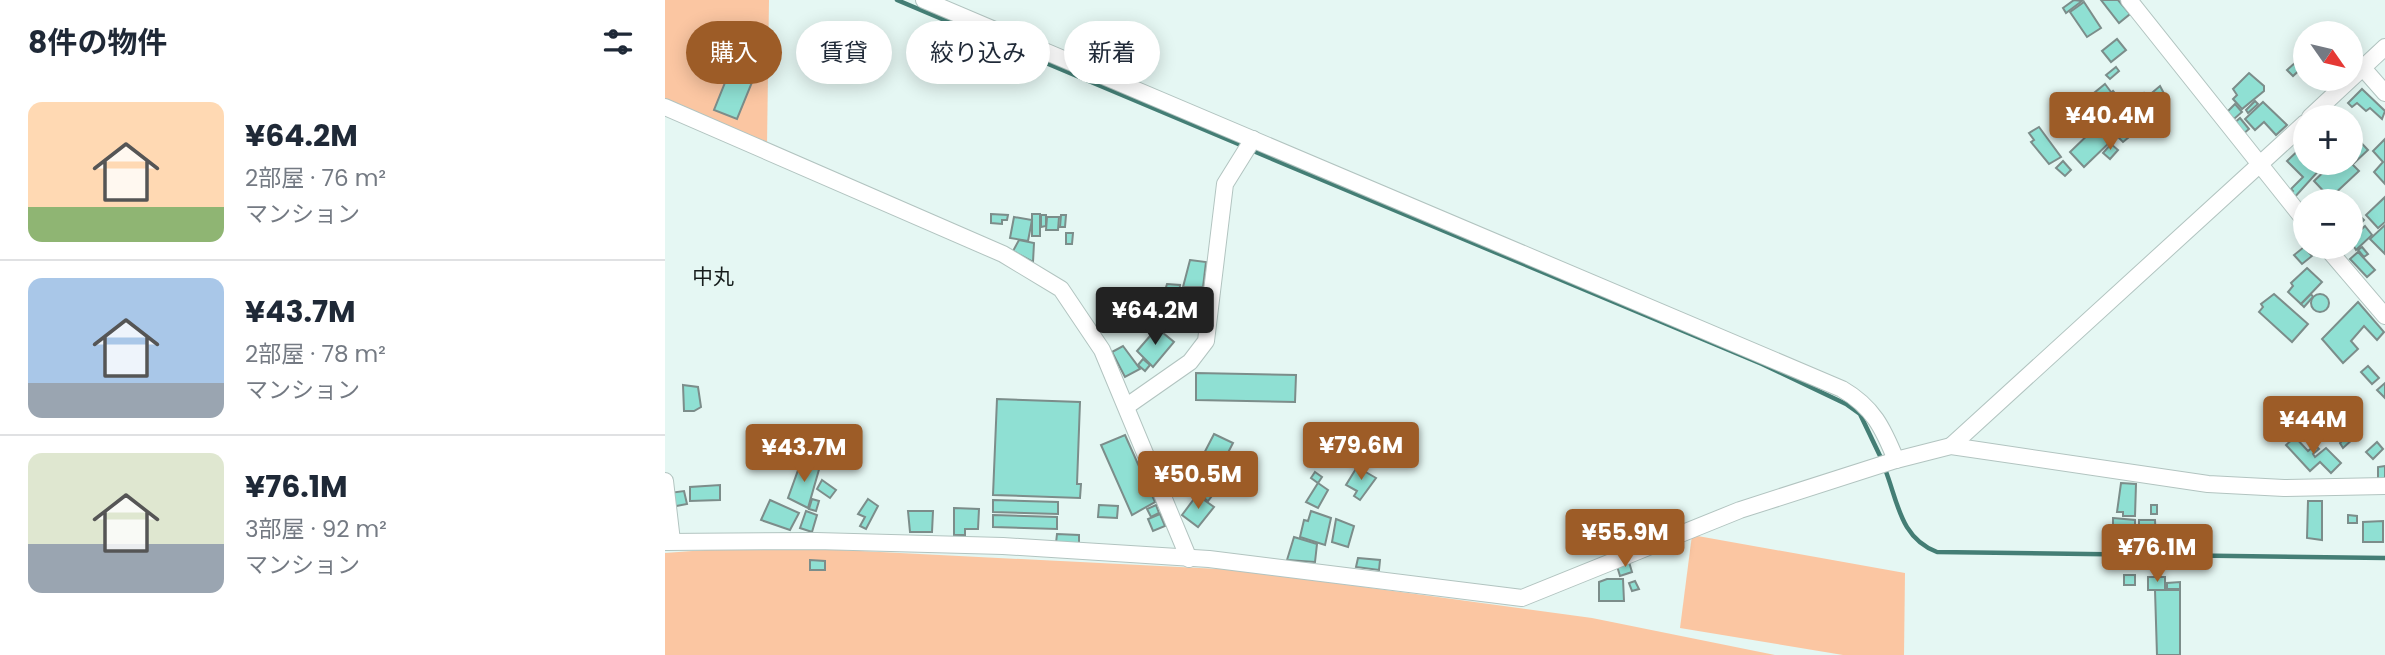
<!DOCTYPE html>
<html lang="ja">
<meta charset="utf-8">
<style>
:root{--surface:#fff;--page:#f6f6f7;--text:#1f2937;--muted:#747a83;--line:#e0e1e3;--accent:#9d5c27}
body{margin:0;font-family:Poppins,"Noto Sans JP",sans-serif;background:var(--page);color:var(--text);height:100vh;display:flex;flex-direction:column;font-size:26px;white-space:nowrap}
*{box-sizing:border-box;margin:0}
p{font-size:23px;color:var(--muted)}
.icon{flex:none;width:38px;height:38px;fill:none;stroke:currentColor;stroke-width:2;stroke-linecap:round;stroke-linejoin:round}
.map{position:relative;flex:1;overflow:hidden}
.side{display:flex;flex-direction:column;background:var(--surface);width:665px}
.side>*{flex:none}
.hud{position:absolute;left:21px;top:21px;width:665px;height:63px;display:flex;gap:14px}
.needle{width:46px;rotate:124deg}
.controls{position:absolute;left:1628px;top:21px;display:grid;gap:14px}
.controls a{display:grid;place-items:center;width:70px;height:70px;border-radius:50%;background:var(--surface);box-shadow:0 4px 18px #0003;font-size:35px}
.price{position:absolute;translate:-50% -60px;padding:0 16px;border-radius:7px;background:var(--accent);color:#fff;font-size:23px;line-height:46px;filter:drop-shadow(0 2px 4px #0008)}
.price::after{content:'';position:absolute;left:50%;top:42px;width:21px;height:16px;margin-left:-10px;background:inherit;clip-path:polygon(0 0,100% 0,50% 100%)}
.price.current{background:#222;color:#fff}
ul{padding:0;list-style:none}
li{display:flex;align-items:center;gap:21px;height:175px;padding:0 28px}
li+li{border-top:2px solid var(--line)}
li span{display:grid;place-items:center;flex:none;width:196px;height:140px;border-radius:14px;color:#555}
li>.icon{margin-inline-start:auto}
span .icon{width:84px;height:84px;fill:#fffc;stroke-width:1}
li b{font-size:30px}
h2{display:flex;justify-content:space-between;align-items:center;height:84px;padding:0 28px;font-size:30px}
.pill{padding:0 24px;border-radius:32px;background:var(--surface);box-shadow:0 4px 18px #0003;font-size:24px;line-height:63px}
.pill.current{background:var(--accent);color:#fff}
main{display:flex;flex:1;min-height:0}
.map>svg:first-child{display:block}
</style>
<main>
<section class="side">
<h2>8件の物件<svg class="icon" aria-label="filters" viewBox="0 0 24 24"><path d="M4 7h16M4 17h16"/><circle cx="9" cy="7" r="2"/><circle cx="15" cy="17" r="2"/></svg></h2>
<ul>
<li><span style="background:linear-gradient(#ffd9b3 75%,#8fb573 0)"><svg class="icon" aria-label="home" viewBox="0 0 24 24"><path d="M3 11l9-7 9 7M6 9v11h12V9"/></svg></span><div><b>¥64.2M</b><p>2部屋 · 76 m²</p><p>マンション</p></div></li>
<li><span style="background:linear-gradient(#a9c7e8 75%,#9aa5b1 0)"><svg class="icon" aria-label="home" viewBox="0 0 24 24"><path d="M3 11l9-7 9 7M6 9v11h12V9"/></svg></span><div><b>¥43.7M</b><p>2部屋 · 78 m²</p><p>マンション</p></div></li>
<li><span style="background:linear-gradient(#dfe7d0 65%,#9aa5b1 0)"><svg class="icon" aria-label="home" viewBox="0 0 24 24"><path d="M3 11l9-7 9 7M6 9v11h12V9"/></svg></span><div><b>¥76.1M</b><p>3部屋 · 92 m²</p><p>マンション</p></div></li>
</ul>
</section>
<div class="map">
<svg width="1720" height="655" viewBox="0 0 1720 655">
<rect width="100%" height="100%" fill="#e5f7f3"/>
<g fill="#fbc6a2">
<path d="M0,0H104L102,145L0,100Z"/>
<path d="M1027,535L1240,573L1239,655H1178L1015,628Z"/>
<path d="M95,546L574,570L927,618L1110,655H0V553Z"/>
</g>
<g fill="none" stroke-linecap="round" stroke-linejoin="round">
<g stroke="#447e75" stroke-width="4.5">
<path d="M232,0L578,146"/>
<path d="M586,150L1097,364L1181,404L1195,414L1217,460"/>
<path d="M1220,469C1233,502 1235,538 1272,552L1720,558"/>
</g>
</g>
<g fill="#8fe0d3" stroke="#7c8d8a" stroke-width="2">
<path d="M1409,0L1417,1L1401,13L1398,8Z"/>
<path d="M1436,0H1453L1465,14L1454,23Z"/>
<path d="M1419,2L1436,28L1422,37L1405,12Z"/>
<path d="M80,33L103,43L72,119L49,110Z"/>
<path d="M1452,39L1461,50L1446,62L1437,51Z"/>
<path d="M1640,54V65L1628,76L1622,70Z"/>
<path d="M1451,67L1454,71L1445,79L1441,75Z"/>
<path d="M1584,73L1599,86V91L1577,109L1568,99L1572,95L1568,89Z"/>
<path d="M1440,84L1446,92L1435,101L1429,93Z"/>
<path d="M1495,86L1503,101L1494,108L1495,116L1488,122L1485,117L1476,124L1464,109L1479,93L1482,97Z"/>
<path d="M1697,89L1720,111L1717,119L1705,108L1701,111L1692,103L1687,107L1683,103Z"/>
<path d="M1448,91L1469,117L1454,129L1443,115L1438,119L1431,111L1437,106L1434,103Z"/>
<path d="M1590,101L1593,104L1583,113L1581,110Z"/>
<path d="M1598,102L1622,125L1611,135L1599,122L1590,130L1580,119Z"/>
<path d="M1570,104L1577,112L1569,119L1562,112Z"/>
<path d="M1575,118L1584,129L1577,135L1568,124Z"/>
<path d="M1441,119L1455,133L1464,126L1469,133L1458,142L1438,122Z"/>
<path d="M1374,127L1396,157L1384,164L1366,142L1369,140L1364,133Z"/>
<path d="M1431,127L1445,142L1419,167L1405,152Z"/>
<path d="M1685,131L1703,150L1688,164L1685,161Z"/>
<path d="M1720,139V184L1709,172L1718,162L1708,151Z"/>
<path d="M1446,144L1453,150L1445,159L1438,153Z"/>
<path d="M1640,144V163H1666L1659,170L1656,168L1628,199L1624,195L1628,191L1626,189L1638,177L1622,161Z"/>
<path d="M1398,161L1406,170L1400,176L1391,168Z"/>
<path d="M1685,162L1694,171L1665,198L1649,181L1668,163Z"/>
<path d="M1720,197V222L1713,228L1701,215Z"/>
<path d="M1690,211L1699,220L1685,234V216Z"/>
<path d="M326,214L343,215L342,220H337V224L326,223Z"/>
<rect x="367" y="214" width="8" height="22"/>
<path d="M376,215H381V226L376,227Z"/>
<path d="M396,215H401L400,227H395Z"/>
<path d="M349,217L367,220L363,241L345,238Z"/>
<path d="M382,217H394L393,230H381Z"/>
<path d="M1720,225V254L1705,239Z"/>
<path d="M1700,226L1707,235L1691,250L1685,240Z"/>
<path d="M401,233H408L407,244H401Z"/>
<path d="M354,240L369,243L368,262L348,251Z"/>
<path d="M1639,247L1647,256L1637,264L1629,255Z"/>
<path d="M1697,247L1703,254L1699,257L1693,250Z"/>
<path d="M1693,252L1710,270L1702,277L1685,259Z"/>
<path d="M525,260L541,262L538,287H518Z"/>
<path d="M1642,268L1657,282L1636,304L1623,292L1628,286L1626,283Z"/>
<path d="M502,284L515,285L514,297L521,295L523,302L507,305V297H498Z"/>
<path d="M1609,294L1643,324L1627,342L1594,312L1598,307L1596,304Z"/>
<path d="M1646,294L1648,297L1639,307L1636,304Z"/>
<circle cx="1655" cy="303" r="9"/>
<path d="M461,295L474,307L465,316L452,304Z"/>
<path d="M492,300L509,321L497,332L480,314Z"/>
<path d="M1693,302L1719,332L1712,340L1699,326L1686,341L1693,349L1678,363L1657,339Z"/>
<path d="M492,328L509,342L488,367L472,351Z"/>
<path d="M458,346L475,369L460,377L447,352Z"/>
<path d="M478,359L485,365L480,371L473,365Z"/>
<path d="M1703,366L1714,378L1707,384L1696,372Z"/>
<path d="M531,373L631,375L630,402L531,400Z"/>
<path d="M1720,383V398L1712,390Z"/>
<path d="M18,385L33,387L36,407L29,411H19Z"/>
<path d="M332,399L415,402L412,484H416L415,498L328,495Z"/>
<path d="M549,434L568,443L551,476L533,465Z"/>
<path d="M1683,434L1688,439L1678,448L1675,443Z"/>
<path d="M460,435L490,502L467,515L436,445Z"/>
<path d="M1630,437L1643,451L1650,445L1654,449L1648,454L1650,457L1661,448L1676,463L1666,473L1655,462L1645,471L1621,445Z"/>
<path d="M1712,442L1718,449L1708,459L1701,452Z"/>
<path d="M502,455L519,465L524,458L534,467L521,489L494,466Z"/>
<path d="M579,456L586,463L573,475L566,468Z"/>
<path d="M136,462L155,466L143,508L123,498Z"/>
<path d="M1720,466V479H1713V467Z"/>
<path d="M692,467L711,478L695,500L689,496L692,491L681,485Z"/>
<path d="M650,472L657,477L653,483L646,478Z"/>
<path d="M157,480L171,490L165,498L152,489Z"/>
<path d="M543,480L553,488L543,501L532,493Z"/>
<path d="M653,483L663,490L653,508L641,502Z"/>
<path d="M1456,483L1471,484L1470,516H1458V512H1452Z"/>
<path d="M55,485V500L25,501V487Z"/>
<path d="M19,491L22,504L6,507L4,493Z"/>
<path d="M532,495L549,507L533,527L517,515Z"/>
<path d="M147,499L154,501L151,511L144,509Z"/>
<path d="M203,499L213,506L201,529L195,526L200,517L193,514Z"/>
<path d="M105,500L134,513L125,530L96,520Z"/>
<path d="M328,500L393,502V514L328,512Z"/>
<path d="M1643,501H1657V540L1642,538Z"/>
<path d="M434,505L453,506L452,518L433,517Z"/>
<path d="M491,505L494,513L486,517L482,509Z"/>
<rect x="1486" y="505" width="6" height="9"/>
<path d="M289,508L314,509L313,529H300V535H289Z"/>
<path d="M141,511L152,515L147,532L135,528Z"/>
<path d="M243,511H268L267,532H245Z"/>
<path d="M646,511L666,518L660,545L635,537L639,520L643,521Z"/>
<path d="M495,514L500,526L488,531L483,519Z"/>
<path d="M328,515L392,517V529L328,527Z"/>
<path d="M1683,515L1692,516V523H1683Z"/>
<path d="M1448,518L1470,520V533H1448Z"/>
<path d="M671,519L689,526L683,547L667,542Z"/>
<path d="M1474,520H1490L1491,540H1474Z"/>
<path d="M1718,521V542H1698V522Z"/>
<path d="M392,534L414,535V544L391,543Z"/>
<path d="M629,537L652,544L650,562L622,560Z"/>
<path d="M693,558L715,560L714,570L691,567Z"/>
<path d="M145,560L160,561V570H145Z"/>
<path d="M964,562L967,572L955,576L952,566Z"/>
<rect x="1459" y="575" width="11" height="10"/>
<rect x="1483" y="577" width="17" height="13"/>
<path d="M942,579H958L959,601H934V582Z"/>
<path d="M970,581L974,589L967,591L964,583Z"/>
<path d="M1515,582V589H1502V583Z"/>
<path d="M1490,590H1515V655H1492Z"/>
</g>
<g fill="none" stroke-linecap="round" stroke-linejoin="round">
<g stroke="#b2c4c0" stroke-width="18">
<g id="street">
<path d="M259,0L1177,389C1208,407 1218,428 1231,460"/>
<path d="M1464,0L1640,221"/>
<path d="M1698,68L1720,93"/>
<path d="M0,107L338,254L396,289L437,350L524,559"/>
<path d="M1645,117L1720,47"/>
<path d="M1661,247L1720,316"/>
<path d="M462,406L525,362L541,341L560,184L588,139"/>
<path d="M1286,446L1640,123"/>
<path d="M0,481L7,541"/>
<path d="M0,542L151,541L338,546L544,559L857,598L1075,510L1231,460L1286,446L1543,484L1619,488L1720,486"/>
</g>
</g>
<use href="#street" stroke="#fff" stroke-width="16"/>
</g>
<g text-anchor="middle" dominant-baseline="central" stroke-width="6" stroke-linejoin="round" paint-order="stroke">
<g font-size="21" fill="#161d1c" stroke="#e5f7f3">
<text x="48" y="276">中丸</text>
</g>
</g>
</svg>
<div class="controls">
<a><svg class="needle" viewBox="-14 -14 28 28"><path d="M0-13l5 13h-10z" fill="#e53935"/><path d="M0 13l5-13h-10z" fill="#747a83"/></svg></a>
<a>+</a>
<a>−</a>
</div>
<b class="price" style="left:1445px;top:152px">¥40.4M</b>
<b class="price current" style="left:490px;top:347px">¥64.2M</b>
<b class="price" style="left:1648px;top:456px">¥44M</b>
<b class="price" style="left:696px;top:482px">¥79.6M</b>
<b class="price" style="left:139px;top:484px">¥43.7M</b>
<b class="price" style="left:533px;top:511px">¥50.5M</b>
<b class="price" style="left:960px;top:569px">¥55.9M</b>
<b class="price" style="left:1492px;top:584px">¥76.1M</b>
<div class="hud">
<a class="pill current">購入</a>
<a class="pill">賃貸</a>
<a class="pill">絞り込み</a>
<a class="pill">新着</a>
</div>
</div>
</main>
